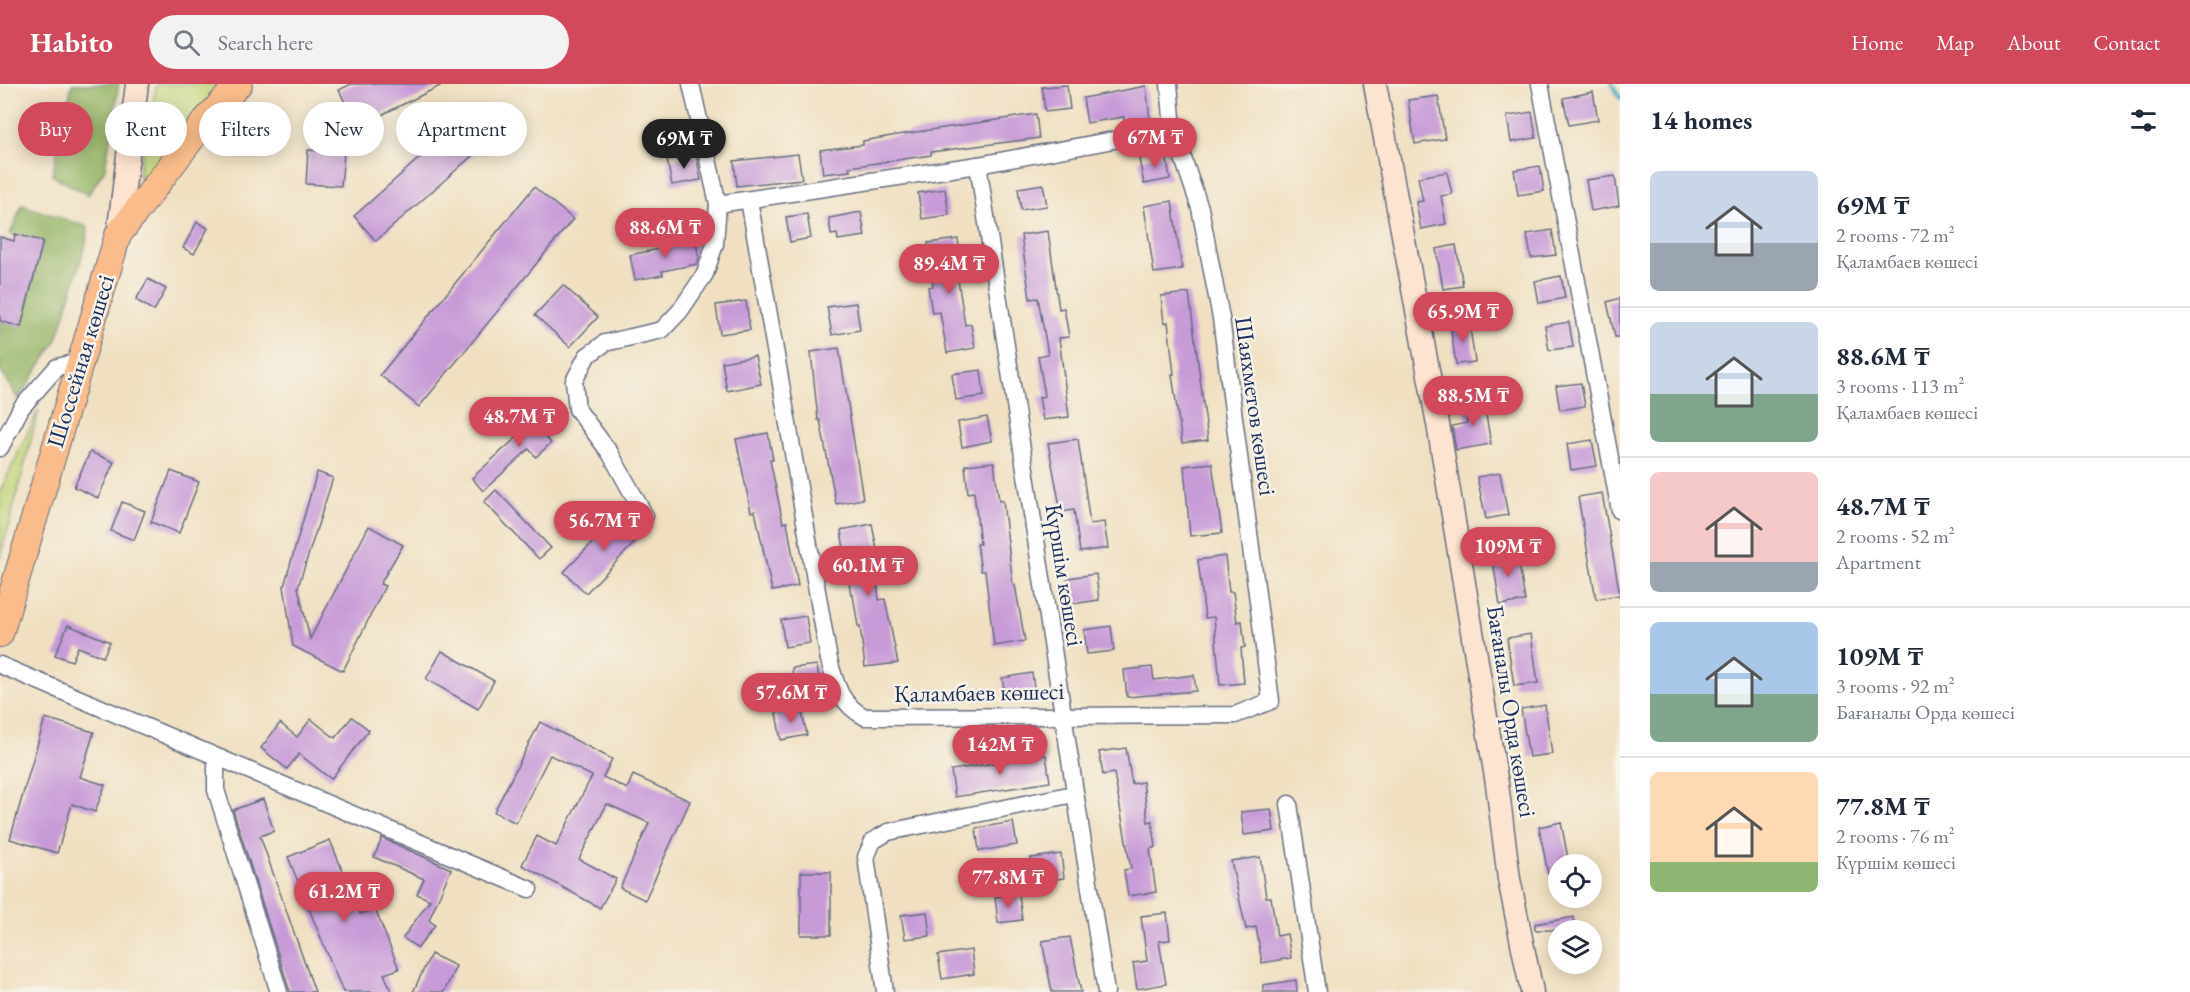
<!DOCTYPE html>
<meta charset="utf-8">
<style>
:root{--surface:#fff;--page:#f2f2f3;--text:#1f2937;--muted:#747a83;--line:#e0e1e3;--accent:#d1495b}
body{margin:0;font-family:"EB Garamond",serif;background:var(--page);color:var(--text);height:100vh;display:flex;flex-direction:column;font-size:22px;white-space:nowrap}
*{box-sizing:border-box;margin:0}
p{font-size:20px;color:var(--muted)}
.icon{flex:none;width:33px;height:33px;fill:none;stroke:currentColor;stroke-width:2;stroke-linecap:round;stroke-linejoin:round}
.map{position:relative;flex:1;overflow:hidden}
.details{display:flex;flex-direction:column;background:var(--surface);width:570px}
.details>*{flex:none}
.guide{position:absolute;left:18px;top:18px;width:570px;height:54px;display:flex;gap:12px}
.controls{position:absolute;left:1548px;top:770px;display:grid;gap:12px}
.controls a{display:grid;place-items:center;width:54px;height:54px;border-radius:50%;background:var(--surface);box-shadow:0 3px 15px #0003;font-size:30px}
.price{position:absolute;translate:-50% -51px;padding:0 14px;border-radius:21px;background:var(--accent);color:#fff;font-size:20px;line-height:39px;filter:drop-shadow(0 2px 3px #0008)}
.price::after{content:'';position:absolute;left:50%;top:36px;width:18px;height:14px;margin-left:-9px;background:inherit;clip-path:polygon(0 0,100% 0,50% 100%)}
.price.on{background:#222;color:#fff}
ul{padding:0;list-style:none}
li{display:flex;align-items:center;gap:18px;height:150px;padding:0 30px}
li+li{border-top:2px solid var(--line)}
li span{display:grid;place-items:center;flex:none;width:168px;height:120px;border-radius:9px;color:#555}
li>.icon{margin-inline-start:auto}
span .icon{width:72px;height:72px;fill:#fffc;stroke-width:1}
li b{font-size:26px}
h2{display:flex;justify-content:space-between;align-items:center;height:72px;padding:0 30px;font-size:26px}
.chip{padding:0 21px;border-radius:27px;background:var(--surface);box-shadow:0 3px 15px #0003;font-size:21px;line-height:54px}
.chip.on{background:var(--accent);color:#fff}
header{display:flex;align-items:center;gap:36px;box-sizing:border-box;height:84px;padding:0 30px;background:var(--accent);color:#fff}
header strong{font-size:28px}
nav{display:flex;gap:33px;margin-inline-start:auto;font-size:21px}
.search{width:420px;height:54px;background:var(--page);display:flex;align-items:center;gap:15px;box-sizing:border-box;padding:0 21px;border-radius:33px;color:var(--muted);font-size:22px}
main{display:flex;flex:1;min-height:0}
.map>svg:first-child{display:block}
</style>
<header>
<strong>Habito</strong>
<div class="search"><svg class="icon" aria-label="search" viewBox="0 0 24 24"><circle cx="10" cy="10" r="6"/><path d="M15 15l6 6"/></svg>Search here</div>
<nav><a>Home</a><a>Map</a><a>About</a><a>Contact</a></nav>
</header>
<main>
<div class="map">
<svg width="1620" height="908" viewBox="0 0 1620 908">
<rect width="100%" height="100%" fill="#f7f3e8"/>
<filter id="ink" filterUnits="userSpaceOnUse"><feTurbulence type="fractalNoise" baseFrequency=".0167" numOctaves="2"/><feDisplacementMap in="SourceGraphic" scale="12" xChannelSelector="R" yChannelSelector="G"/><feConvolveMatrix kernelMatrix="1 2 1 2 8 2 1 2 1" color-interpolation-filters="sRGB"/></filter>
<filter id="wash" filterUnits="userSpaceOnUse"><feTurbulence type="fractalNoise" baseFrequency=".008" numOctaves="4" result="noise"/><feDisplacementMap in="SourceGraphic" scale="24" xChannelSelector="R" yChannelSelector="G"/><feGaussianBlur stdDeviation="1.35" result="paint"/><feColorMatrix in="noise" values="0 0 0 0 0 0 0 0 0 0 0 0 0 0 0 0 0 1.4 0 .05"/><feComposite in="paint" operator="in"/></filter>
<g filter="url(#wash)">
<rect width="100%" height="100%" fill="#f0e0c1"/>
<g fill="#c1d579" stroke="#6e826c" stroke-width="1.5">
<path d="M157,0H222L142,97L138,90Z"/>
<path d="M39,325L0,475V408Z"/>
</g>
<g fill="#98b669" stroke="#5a7264" stroke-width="1.5">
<path d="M72,0H119L105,85L88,111L52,91Z"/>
<path d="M22,121L88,143L86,159L57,256L18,315L0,286V237L21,242L43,157L10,151Z"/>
</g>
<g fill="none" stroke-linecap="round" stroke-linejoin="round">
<path stroke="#44acc4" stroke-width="4.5" d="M1612,0L1620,14"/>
</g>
<g id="blocks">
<g fill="#c79ad8">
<path d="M351,0H444L357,43L339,6Z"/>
<path d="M1067,1L1070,25L1045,28L1042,3Z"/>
<path d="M1146,2L1150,35L1124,39V33L1087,39L1083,14Z"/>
<path d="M1593,8L1598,36L1569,41L1563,14Z"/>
<path d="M1438,12L1445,55L1415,60L1408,16Z"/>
<path d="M1532,28L1536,54L1511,58L1507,32Z"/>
<path d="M469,30L491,55L376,157L354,132Z"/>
<path d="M1036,30L1039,54L931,68V71L849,83L850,87L823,90L820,66L863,61V57L903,50Z"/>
<path d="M308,66L344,69L341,102L306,100Z"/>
<path d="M696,70L701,96L672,101L667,76Z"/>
<path d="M798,70L802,95L737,102L734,77Z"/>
<path d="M1166,70L1170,95L1144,100L1139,75Z"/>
<path d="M1540,82L1544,107L1518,111L1514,86Z"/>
<path d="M1447,88L1452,110L1441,112L1446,140L1421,145L1416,118L1423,117L1418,93Z"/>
<path d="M1615,92L1619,122L1591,127L1586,96Z"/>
<path d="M1043,100L1047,122L1021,126L1018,104Z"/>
<path d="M534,103L573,135L419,323L380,291Z"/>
<path d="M945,105L949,131L922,135L918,109Z"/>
<path d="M1172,117L1182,185L1154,189L1144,122Z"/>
<path d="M861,128L865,152L838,156L837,150L831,151L829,134Z"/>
<path d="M807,130L811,154L790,158L786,133Z"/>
<path d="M197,138L208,144L194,170L183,164Z"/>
<path d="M1552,146L1556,171L1531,174L1527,150Z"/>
<path d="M1048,147L1059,225L1064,224L1069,253L1059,254L1069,333L1043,336L1039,313L1045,312L1038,272L1048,270L1038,214L1030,215L1021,151Z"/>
<path d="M15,150L43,157L21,243L0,237V153L14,157Z"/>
<path d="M695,154L699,174L697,180L662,187L663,191L635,196L630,171L669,163L668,159Z"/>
<path d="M958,155L962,182L956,183L965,241L971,240L975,264L947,269L940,228L932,229L928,203L933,202L928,159Z"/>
<path d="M1456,161L1463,202L1443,205L1436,165Z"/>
<path d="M1561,192L1565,214L1539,219L1535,197Z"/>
<path d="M148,195L166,205L154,227L136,216Z"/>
<path d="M563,201L598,233L570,263L535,231Z"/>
<path d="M1189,209L1208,356L1182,359L1172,290H1174L1168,238L1164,239L1161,212Z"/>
<path d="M1620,214V253H1615L1607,218Z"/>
<path d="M746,217L750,246L720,250L716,221Z"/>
<path d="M856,219L860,246L832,251L827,223Z"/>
<path d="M1469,237L1475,278L1456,280L1450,240Z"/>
<path d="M1569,238L1573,263L1549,266L1545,242Z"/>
<path d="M839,264L863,415L836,420L820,336H818L811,268Z"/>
<path d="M755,272L761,300L727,307L722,278Z"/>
<path d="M981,286L984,312L956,316L952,290Z"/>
<path d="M1581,299L1585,322L1560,326L1556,302Z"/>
<path d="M1483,314L1491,360L1456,366L1452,342L1467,339L1464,318Z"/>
<path d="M551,322L562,334L544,351L551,359L536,373L529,365L483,407L472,394Z"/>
<path d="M987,333L992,357L962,363L958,338Z"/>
<path d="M768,349L773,376H770L783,439L787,438L798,502L772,507L755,427L751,428L736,355Z"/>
<path d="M1078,355L1090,440L1104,438L1108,464L1080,468L1074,426L1061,428L1048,359Z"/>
<path d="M1592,356L1597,382L1571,386L1567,360Z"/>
<path d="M90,368L114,378L98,414L74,403Z"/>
<path d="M994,378L999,417H1003L1013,501H1015L1025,557L994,562L985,487H981L977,460H980L974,408L968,409L965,381Z"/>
<path d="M1212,379L1222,449L1190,452L1184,382Z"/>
<path d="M171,387L199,398L179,449L151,438Z"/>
<path d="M317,388L333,394L298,503L310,555L369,442L403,461L380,500L385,502L343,587L293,562L284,502Z"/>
<path d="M1500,389L1508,431L1486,435L1477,393Z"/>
<path d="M496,406L551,464L539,475L484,418Z"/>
<path d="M1602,409L1620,511L1596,515L1578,413Z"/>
<path d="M122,418L145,427L134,456L111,447Z"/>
<path d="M623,427L645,448L586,509L564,488Z"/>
<path d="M872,440L877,466H873L879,516L885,515L898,579L865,583L860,542H858L853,511H851L841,446Z"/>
<path d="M1517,467L1525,517L1500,521L1492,471Z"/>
<path d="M1225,472L1229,508H1233L1237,538L1242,537L1245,563L1241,564L1244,599L1220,601L1214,533L1205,534L1198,476Z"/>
<path d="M1096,490L1099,516L1072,520L1068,494Z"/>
<path d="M806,532L810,559L785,563L781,536Z"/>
<path d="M68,541L110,558L103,573L78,563L72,577L55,571Z"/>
<path d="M1111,542L1114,567L1087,570L1084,546Z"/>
<path d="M1531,550L1538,599L1514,602L1507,554Z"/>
<path d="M442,567L494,597L478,625L426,595Z"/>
<path d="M817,581L820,604L795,607L792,584Z"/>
<path d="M1152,583L1154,596L1194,591L1196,607L1127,613L1124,586Z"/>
<path d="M1032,589L1035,611L1006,616L1002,594Z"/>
<path d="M1545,621L1552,670L1529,673L1521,625Z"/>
<path d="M801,624L807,651L781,656L776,629Z"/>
<path d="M352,633L369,646L331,695L299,670L287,685L261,664L280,639L297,653L311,635L335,654Z"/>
<path d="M45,634L94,648L80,693L105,701L95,728L72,720L57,769L10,755Z"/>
<path d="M540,638L612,675L603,693L627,705L633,691L690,717L645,816L620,804L649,739L607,720L579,775L616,795L600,824L522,781L537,752L556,762L592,692L550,671L516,739L494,728Z"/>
<path d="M1126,664L1132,700L1143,698L1148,738L1152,737L1156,763L1150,765L1156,808L1128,812L1124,786L1131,785L1114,689L1103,691L1099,668Z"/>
<path d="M1046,671L1050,698L955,713L951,686Z"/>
<path d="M263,715L274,747L260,752L315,908H290L233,726Z"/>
<path d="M1271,725L1274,747L1244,751L1241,728Z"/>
<path d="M1013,738L1017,761L979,767L976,744Z"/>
<path d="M1561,738L1569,780H1558V788L1548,790L1539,743Z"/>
<path d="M382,754L451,785L429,836L435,841L418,864L403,854L430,816L417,810L424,795L374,773Z"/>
<path d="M330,756L360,830L375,825L399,885L384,890L392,908H343L288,773Z"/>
<path d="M1061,770L1064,794L1034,798L1031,774Z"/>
<path d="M1260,773L1266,813H1271L1277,852L1287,850L1291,874L1262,879L1256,843L1246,845L1231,777Z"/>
<rect x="801" y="788" width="30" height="63"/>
<path d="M1019,810L1022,836L998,839L995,813Z"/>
<path d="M927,828L930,852L905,855L901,831Z"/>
<path d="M1167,829L1170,856L1159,857L1166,900L1137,905L1133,879L1147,877L1141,832Z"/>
<path d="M1574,833L1576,846H1535V840Z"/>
<path d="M1070,853L1081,908H1052L1042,857Z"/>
<path d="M971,866L974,890L942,895L938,871Z"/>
<path d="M431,870L456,882L444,908H413Z"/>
<path d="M1296,896L1297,908H1263V901Z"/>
</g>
</g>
</g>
<g filter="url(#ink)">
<use href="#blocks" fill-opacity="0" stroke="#666d81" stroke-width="1.5"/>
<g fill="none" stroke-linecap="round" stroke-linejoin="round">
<g stroke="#666d81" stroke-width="19">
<g id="street">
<path d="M691,0L718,120L978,81L1173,45"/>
<path d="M1540,0L1620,427"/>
<path d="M978,81L1106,908"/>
<path d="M749,116L829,576C836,601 840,620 865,633L1235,631L1271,617L1221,234L1200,124L1173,45L1169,0"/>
<path d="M0,364L21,324L57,283L79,278"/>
<path d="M645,432L610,369L577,325L574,297L587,272L605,259L662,246L680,227L705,190L715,160L718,120"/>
<path d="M0,581L529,805"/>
<path d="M216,673V706L279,908"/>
<path d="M1289,720L1317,908"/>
<path d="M885,908L866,773L873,757L888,748L1074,710"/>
</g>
</g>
<g stroke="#666d81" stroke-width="25">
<g id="secondary">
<path d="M1375,0L1438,340L1497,700L1509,795L1532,908"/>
<path d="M118,151L137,0"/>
</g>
</g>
<g stroke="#666d81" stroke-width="28">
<path id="primary" d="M0,550L118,151L205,37L239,0"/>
</g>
<use href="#street" stroke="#fff" stroke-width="16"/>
<use href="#secondary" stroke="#fde4d0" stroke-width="22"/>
<use href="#primary" stroke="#f9bc8a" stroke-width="26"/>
</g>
</g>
<g text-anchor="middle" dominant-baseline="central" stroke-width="5" stroke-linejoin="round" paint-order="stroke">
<g font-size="24" fill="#1b2f5e" stroke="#f7f3e8">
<text transform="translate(80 277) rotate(-73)">Шоссейная көшесі</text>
<text transform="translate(1256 322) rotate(82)">Шаяхметов көшесі</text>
<text transform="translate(1065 491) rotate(81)">Күршім көшесі</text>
<text transform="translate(979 608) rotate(-1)">Қаламбаев көшесі</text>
<text transform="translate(1512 627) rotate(81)">Бағаналы Орда көшесі</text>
</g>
</g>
</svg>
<div class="controls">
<a><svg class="icon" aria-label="locate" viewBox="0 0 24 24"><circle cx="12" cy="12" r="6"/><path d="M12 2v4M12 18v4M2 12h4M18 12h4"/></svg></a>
<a><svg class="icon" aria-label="layers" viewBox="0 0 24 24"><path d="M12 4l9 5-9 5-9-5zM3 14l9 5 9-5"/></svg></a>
</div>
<b class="price" style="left:1155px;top:85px">67M ₸</b>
<b class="price on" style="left:684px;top:86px">69M ₸</b>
<b class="price" style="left:665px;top:175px">88.6M ₸</b>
<b class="price" style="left:949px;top:211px">89.4M ₸</b>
<b class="price" style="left:1463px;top:259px">65.9M ₸</b>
<b class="price" style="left:1473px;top:343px">88.5M ₸</b>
<b class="price" style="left:519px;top:364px">48.7M ₸</b>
<b class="price" style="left:604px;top:468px">56.7M ₸</b>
<b class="price" style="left:1508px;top:494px">109M ₸</b>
<b class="price" style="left:868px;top:513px">60.1M ₸</b>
<b class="price" style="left:791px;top:640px">57.6M ₸</b>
<b class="price" style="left:1000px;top:692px">142M ₸</b>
<b class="price" style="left:1008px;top:825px">77.8M ₸</b>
<b class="price" style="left:344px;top:839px">61.2M ₸</b>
<div class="guide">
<a class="chip on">Buy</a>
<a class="chip">Rent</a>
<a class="chip">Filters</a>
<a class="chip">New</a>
<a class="chip">Apartment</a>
</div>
</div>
<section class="details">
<h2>14 homes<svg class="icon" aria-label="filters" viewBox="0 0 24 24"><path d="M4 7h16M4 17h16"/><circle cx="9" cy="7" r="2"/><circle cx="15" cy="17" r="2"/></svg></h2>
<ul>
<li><span style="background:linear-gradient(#c9d6e8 60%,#9aa5b1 0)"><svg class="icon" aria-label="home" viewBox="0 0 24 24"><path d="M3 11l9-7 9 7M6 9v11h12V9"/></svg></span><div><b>69M ₸</b><p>2 rooms · 72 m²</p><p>Қаламбаев көшесі</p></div></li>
<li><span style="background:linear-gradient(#c9d6e8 60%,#7fa58c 0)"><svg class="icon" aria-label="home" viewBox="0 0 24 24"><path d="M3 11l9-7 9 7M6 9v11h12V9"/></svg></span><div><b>88.6M ₸</b><p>3 rooms · 113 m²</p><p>Қаламбаев көшесі</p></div></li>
<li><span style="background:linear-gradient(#f6c9c9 75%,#9aa5b1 0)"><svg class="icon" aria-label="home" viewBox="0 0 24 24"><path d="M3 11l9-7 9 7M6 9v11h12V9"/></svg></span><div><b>48.7M ₸</b><p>2 rooms · 52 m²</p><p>Apartment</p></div></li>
<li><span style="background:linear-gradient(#a9c7e8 60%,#7fa58c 0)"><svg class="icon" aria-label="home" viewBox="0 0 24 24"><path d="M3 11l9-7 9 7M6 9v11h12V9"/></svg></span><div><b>109M ₸</b><p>3 rooms · 92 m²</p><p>Бағаналы Орда көшесі</p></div></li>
<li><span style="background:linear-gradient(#ffd9b3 75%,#8fb573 0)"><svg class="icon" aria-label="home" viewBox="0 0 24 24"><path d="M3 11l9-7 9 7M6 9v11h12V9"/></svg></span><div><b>77.8M ₸</b><p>2 rooms · 76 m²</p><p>Күршім көшесі</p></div></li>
</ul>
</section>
</main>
